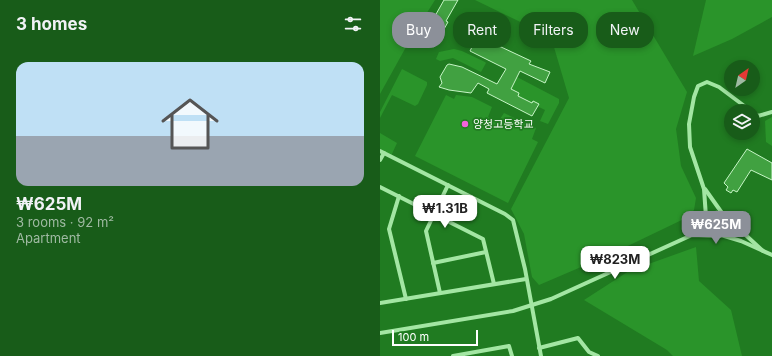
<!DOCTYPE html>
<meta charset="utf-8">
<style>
:root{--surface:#185c19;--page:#216222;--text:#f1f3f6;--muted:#9fbaa2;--line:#367138;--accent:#8c9099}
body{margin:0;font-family:Inter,"Noto Sans KR",sans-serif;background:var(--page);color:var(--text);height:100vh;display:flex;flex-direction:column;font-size:15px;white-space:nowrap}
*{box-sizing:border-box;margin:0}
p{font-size:13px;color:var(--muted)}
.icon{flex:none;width:22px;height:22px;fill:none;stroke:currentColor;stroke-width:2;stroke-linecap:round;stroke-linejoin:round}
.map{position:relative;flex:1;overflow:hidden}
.panel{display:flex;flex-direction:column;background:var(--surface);width:380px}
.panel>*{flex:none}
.banner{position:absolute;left:12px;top:12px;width:320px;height:36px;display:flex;gap:8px}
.needle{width:26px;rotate:34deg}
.controls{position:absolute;left:344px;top:60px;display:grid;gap:8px}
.controls a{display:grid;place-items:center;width:36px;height:36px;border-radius:50%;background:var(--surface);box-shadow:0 2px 6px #0003;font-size:20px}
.scale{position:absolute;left:12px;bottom:10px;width:86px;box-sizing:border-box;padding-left:4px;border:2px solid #fff;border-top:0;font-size:11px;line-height:14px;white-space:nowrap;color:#fff;-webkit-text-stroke:3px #207b21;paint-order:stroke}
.price{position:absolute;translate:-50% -34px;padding:0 9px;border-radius:8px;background:#fff;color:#222;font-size:13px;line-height:26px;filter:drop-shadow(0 1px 2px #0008)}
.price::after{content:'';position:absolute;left:50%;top:24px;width:12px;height:9px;margin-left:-6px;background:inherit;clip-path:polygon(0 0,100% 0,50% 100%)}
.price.selected{background:var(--accent);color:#fff}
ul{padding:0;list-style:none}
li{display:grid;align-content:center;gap:8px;height:212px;padding:0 16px}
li+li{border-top:1px solid var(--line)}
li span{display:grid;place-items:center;height:124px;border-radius:12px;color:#555}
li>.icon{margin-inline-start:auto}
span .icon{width:72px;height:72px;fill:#fffc;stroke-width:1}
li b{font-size:17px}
h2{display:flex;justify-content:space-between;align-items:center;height:48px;padding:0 16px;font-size:17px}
.tag{padding:0 14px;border-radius:16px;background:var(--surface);box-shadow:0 2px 6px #0003;font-size:14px;line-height:36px}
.tag.selected{background:var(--accent);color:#fff}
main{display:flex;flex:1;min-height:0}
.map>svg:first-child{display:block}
</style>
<main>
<section class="panel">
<h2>3 homes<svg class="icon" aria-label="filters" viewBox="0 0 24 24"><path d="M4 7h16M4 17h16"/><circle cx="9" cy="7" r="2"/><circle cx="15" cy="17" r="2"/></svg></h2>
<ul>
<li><span style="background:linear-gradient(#bfe0f5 60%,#9aa5b1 0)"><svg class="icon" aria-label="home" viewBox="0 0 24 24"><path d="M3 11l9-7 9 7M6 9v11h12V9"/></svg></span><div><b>₩625M</b><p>3 rooms · 92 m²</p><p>Apartment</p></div></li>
</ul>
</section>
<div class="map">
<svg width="392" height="356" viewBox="0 0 392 356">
<rect width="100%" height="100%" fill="#207b21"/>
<g fill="#2a942a">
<path d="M0,0H55L31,38L0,94Z"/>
<path d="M95,0H252L307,92L296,129L301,166L316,198L314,210L308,217L229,255L159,285L152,277L144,234L131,209L189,98L171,37Z"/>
<path d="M326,0H392V17L352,39L313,56Z"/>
<path d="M74,49L82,51L105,62L106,63L101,72L73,58L60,61L56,59L59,52Z"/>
<path d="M22,69L47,82V85L38,104L35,106L12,95L0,118V112Z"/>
<path d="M137,77L179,99V103L168,124L160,121L165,110L157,106L158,104L153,101L152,103L138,96L131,89Z"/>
<path d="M66,95L74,99L76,95L92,97L112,107L108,117L118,122L124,113L156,128L152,139L158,142L128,203L35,156Z"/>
<path d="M392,117V146L386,142L385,121Z"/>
<path d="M0,133L17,143L11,156L0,151Z"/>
<circle cx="336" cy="224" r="8"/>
<path d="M316,247L319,281L351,310L362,356H293L287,350L204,300L249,271Z"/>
</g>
<g fill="#41a141" stroke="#c6f5c6">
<path d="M64,0H78L66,21L68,22L54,47L42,39Z"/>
<path d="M96,39L102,42L104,39L151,61L149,64L170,72L165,83L140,71L131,89L139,93L138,96L152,103L153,101L159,104L152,116L107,93L109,89L98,83L91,93L69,90L59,87L62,83L60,77L67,65L69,64L82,67L117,84L126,69L90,51Z"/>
<path d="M367,149L392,163V180L371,170L357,192L353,190L351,193L346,190L348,187L344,183Z"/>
</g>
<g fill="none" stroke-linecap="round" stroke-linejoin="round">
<g stroke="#a3e6a3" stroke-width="4">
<path d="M373,112L378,116L392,112"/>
<path d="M0,151L125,214L133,220L145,269L161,356"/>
<path d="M0,160L4,153"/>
<path d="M0,187L103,239L114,284"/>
<path d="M325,189L342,213"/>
<path d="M19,196L9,229L26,299"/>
<path d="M326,217L324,189L310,147L309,124L314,97L318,86L327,82L339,87L371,111"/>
<path d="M324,221V229L329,235"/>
<path d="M312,235C321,225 330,205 345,216L383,251"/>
<path d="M341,235L361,241L392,255"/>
<path d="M53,263L106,252"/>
<path d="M60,293L46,231L68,185"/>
<path d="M0,303L146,279"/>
<path d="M0,333L133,311L171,299L312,235L340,236C347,232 349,227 347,220"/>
<path d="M159,348L198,338L209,352L218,356"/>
<path d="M73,356L129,346L132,356"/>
</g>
</g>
<circle fill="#f363dc" stroke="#207b21" stroke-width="1.5" cx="85" cy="124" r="4"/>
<g text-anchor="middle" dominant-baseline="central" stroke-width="3.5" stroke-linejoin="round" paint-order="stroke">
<g font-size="11" fill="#fff" stroke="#207b21" text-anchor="start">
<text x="93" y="124">양청고등학교</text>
</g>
</g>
</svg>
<div class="controls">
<a><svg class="needle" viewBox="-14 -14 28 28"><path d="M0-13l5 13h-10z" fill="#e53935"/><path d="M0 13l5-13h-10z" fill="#9fbaa2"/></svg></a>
<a><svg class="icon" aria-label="layers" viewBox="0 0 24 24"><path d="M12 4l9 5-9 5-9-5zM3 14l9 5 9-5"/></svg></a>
</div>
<div class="scale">100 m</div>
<b class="price" style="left:65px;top:229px">₩1.31B</b>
<b class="price selected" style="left:336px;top:245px">₩625M</b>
<b class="price" style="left:235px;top:280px">₩823M</b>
<div class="banner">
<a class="tag selected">Buy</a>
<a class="tag">Rent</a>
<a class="tag">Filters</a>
<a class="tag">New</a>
</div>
</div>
</main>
